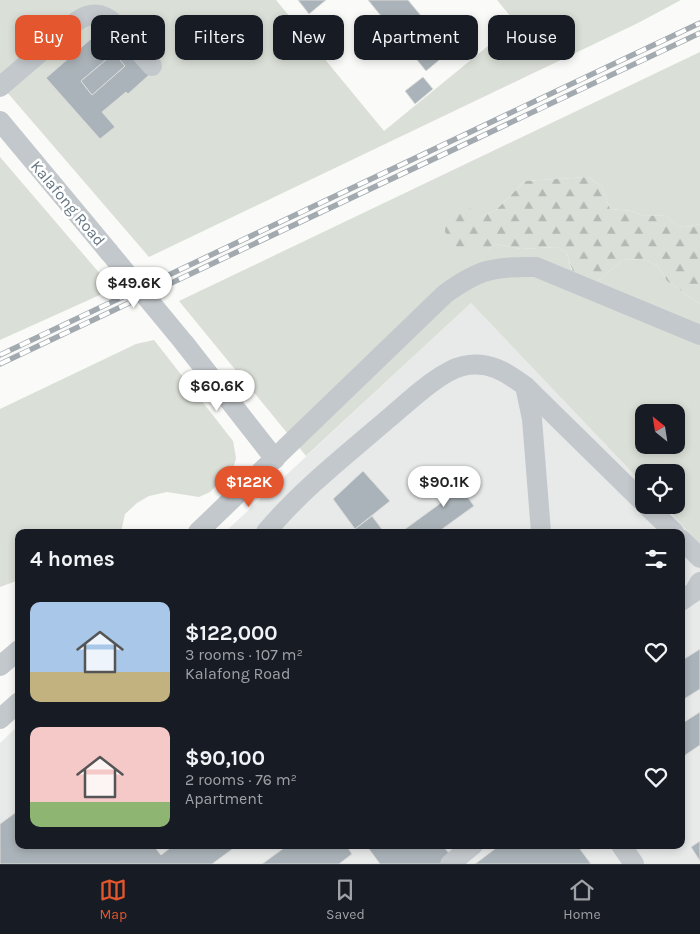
<!DOCTYPE html>
<meta charset="utf-8">
<style>
:root{--surface:#171b24;--page:#20242c;--text:#f1f3f6;--muted:#9ea1a6;--line:#363941;--accent:#e4572e}
body{margin:0;font-family:Karla,sans-serif;background:var(--page);color:var(--text);height:100vh;display:flex;flex-direction:column;font-size:19px;white-space:nowrap}
*{box-sizing:border-box;margin:0}
p{font-size:16px;color:var(--muted)}
.icon{flex:none;width:28px;height:28px;fill:none;stroke:currentColor;stroke-width:2;stroke-linecap:round;stroke-linejoin:round}
.map{position:relative;flex:1;overflow:hidden}
.panel{position:absolute;left:15px;top:529px;width:670px;height:320px;display:flex;flex-direction:column;background:var(--surface);border-radius:10px;box-shadow:0 2px 8px #0003}
.panel>*{flex:none}
.banner{position:absolute;left:15px;top:15px;width:670px;height:45px;display:flex;gap:10px}
.needle{width:32px;rotate:330deg}
.tools{position:absolute;left:635px;top:404px;display:grid;gap:10px}
.tools a{display:grid;place-items:center;width:50px;height:50px;border-radius:10px;background:var(--surface);box-shadow:0 2px 8px #0003;font-size:25px}
.price{position:absolute;translate:-50% -42px;padding:0 11px;border-radius:18px;background:#fff;color:#222;font-size:16px;line-height:32px;filter:drop-shadow(0 1px 2px #0008)}
.price::after{content:'';position:absolute;left:50%;top:30px;width:15px;height:11px;margin-left:-8px;background:inherit;clip-path:polygon(0 0,100% 0,50% 100%)}
.price.on{background:var(--accent);color:#fff}
ul{padding:0;list-style:none}
li{display:flex;align-items:center;gap:15px;height:125px;padding:0 15px}
li span{display:grid;place-items:center;flex:none;width:140px;height:100px;border-radius:10px;color:#555}
li>.icon{margin-inline-start:auto}
span .icon{width:60px;height:60px;fill:#fffc;stroke-width:1}
li b{font-size:21px}
h2{display:flex;justify-content:space-between;align-items:center;height:60px;padding:0 15px;font-size:21px}
.pill{padding:0 18px;border-radius:10px;background:var(--surface);box-shadow:0 2px 8px #0003;font-size:18px;line-height:45px}
.pill.on{background:var(--accent);color:#fff}
.tabs{display:flex;justify-content:space-around;align-items:center;height:70px;border-top:1px solid var(--line);background:var(--surface);font-size:14px;color:var(--muted)}
.tabs a{display:grid;justify-items:center;gap:2px}
.tabs .on{color:var(--accent)}
.map>svg:first-child{display:block}
</style>
<div class="map">
<svg width="700" height="864" viewBox="0 0 700 864">
<defs>
<pattern id="forest-firs" width="22" height="20" patternUnits="userSpaceOnUse" patternTransform="scale(1.25)"><rect width="22" height="20" fill="#dadfd7"/><path d="M5 1l3.5 6h-7zM16 11l3.5 6h-7z" fill="#b4b9b4"/></pattern>
</defs>
<rect width="100%" height="100%" fill="#fafaf8"/>
<path fill="#e8e9e9" d="M471,303L644,485V505H663L700,544V864H0V743L19,725V845H681V532H225Z"/>
<g fill="#dadfd7" fill-rule="evenodd">
<path d="M0,0H276L384,131L516,23L497,0H681L638,23L149,257L0,84Z"/>
<path d="M700,52V224C683,228 678,230 666,215L644,216L632,211L610,209L602,187L588,177L525,181L496,210L481,217L487,250L497,244L521,249L557,247L567,253L571,269L595,283L623,260L643,259L658,266L667,281L700,304V544L663,505H676V472H644V485L471,303L306,456L179,301ZM644,412H676V445H644Z"/>
<path d="M0,157L113,289L0,340Z"/>
<path d="M154,340L233,441L236,458L233,469L210,492L199,497L167,492L149,496L137,503L125,514L121,532H19V580L0,587V409L136,344Z"/>
</g>
<path fill="url(#forest-firs)" d="M588,177L602,187L610,209L632,211L644,216L666,215C678,230 683,228 700,224V304L667,281L658,266L643,259L623,260L595,283C573,276 573,275 567,253L557,247L521,249L497,244L487,250H459L445,232L446,220L452,210L468,207L481,217L496,210L525,181Z"/>
<g fill="#aab3b9" stroke="#dcdcda" fill-rule="evenodd">
<path d="M298,0H326L309,14Z"/>
<path d="M368,0H408L450,51L426,71Z"/>
<path d="M108,24L149,75L128,94L126,92L102,112L115,127L100,139L46,78ZM114,53L125,66L92,95L81,81Z"/>
<path d="M114,53L125,66L92,95L81,81Z"/>
<path d="M423,77L433,89L415,104L405,91Z"/>
<path d="M363,471L390,501L355,529L333,499Z"/>
<path d="M451,474L474,506L438,532H401L445,500L435,487Z"/>
<path d="M372,516L384,532H352L355,529Z"/>
<path d="M700,649V689L681,701V661Z"/>
<path d="M700,712V745L681,758V724Z"/>
<path d="M19,810V845H153L161,855L174,845H238L212,864H0V824Z"/>
<path d="M700,841V861L691,847Z"/>
<path d="M288,845H346L352,854L339,864H262Z"/>
<path d="M366,845H446L444,847L452,857L443,864H380Z"/>
<path d="M500,845H577L591,864H475Z"/>
</g>
<g fill="none" stroke-linecap="round" stroke-linejoin="round">
<g stroke="#c3c8cc" stroke-width="20">
<path d="M0,87L77,21C101,5 114,22 129,39C136,48 144,57 152,66"/>
<path d="M0,121L109,252"/>
<path d="M185,344L275,459"/>
<path d="M525,386L644,503"/>
<path d="M646,505L674,532"/>
<path d="M198,532L445,294C479,269 495,266 536,267L700,335"/>
<path d="M266,532C302,489 346,455 389,418C407,403 440,371 463,366C488,360 506,372 525,386L532,419L541,532"/>
<path d="M681,539L700,558"/>
<path d="M681,601L694,592L700,582"/>
<path d="M0,666L19,650"/>
<path d="M0,719L19,702"/>
<path d="M621,845L634,864"/>
<path d="M450,864L473,845"/>
</g>
<g stroke="#a2aab0" stroke-width="5.5">
<g id="rail">
<path d="M0,355L700,23"/>
<path d="M0,364L700,33"/>
</g>
</g>
<use href="#rail" stroke="#fff" stroke-width="4" stroke-dasharray="11" stroke-linecap="butt"/>
<path stroke="#c3c8cc" stroke-width="20" d="M109,252L185,344"/>
</g>
<g text-anchor="middle" dominant-baseline="central" stroke-width="5" stroke-linejoin="round" paint-order="stroke">
<g font-size="16" fill="#657683" stroke="#fff">
<text transform="translate(68 203) rotate(50)">Kalafong Road</text>
</g>
</g>
</svg>
<div class="tools">
<a><svg class="needle" viewBox="-14 -14 28 28"><path d="M0-13l5 13h-10z" fill="#e53935"/><path d="M0 13l5-13h-10z" fill="#9ea1a6"/></svg></a>
<a><svg class="icon" aria-label="locate" viewBox="0 0 24 24"><circle cx="12" cy="12" r="6"/><path d="M12 2v4M12 18v4M2 12h4M18 12h4"/></svg></a>
</div>
<b class="price" style="left:134px;top:309px">$49.6K</b>
<b class="price" style="left:217px;top:412px">$60.6K</b>
<b class="price on" style="left:249px;top:508px">$122K</b>
<b class="price" style="left:444px;top:508px">$90.1K</b>
<div class="banner">
<a class="pill on">Buy</a>
<a class="pill">Rent</a>
<a class="pill">Filters</a>
<a class="pill">New</a>
<a class="pill">Apartment</a>
<a class="pill">House</a>
</div>
<section class="panel">
<h2>4 homes<svg class="icon" aria-label="filters" viewBox="0 0 24 24"><path d="M4 7h16M4 17h16"/><circle cx="9" cy="7" r="2"/><circle cx="15" cy="17" r="2"/></svg></h2>
<ul>
<li><span style="background:linear-gradient(#a9c7e8 70%,#c2b280 0)"><svg class="icon" aria-label="home" viewBox="0 0 24 24"><path d="M3 11l9-7 9 7M6 9v11h12V9"/></svg></span><div><b>$122,000</b><p>3 rooms · 107 m²</p><p>Kalafong Road</p></div><svg class="icon" aria-label="heart" viewBox="0 0 24 24"><path d="M12 20l-8-8c-3-5 5-10 8-4 3-6 11-1 8 4z"/></svg></li>
<li><span style="background:linear-gradient(#f6c9c9 75%,#8fb573 0)"><svg class="icon" aria-label="home" viewBox="0 0 24 24"><path d="M3 11l9-7 9 7M6 9v11h12V9"/></svg></span><div><b>$90,100</b><p>2 rooms · 76 m²</p><p>Apartment</p></div><svg class="icon" aria-label="heart" viewBox="0 0 24 24"><path d="M12 20l-8-8c-3-5 5-10 8-4 3-6 11-1 8 4z"/></svg></li>
</ul>
</section>
</div>
<nav class="tabs">
<a class="on"><svg class="icon" aria-label="map" viewBox="0 0 24 24"><path d="M3 6l6-2 6 2 6-2v14l-6 2-6-2-6 2zM9 4v14M15 6v14"/></svg>Map</a>
<a><svg class="icon" aria-label="saved" viewBox="0 0 24 24"><path d="M7 4h10v16l-5-4-5 4z"/></svg>Saved</a>
<a><svg class="icon" aria-label="home" viewBox="0 0 24 24"><path d="M3 11l9-7 9 7M6 9v11h12V9"/></svg>Home</a>
</nav>
